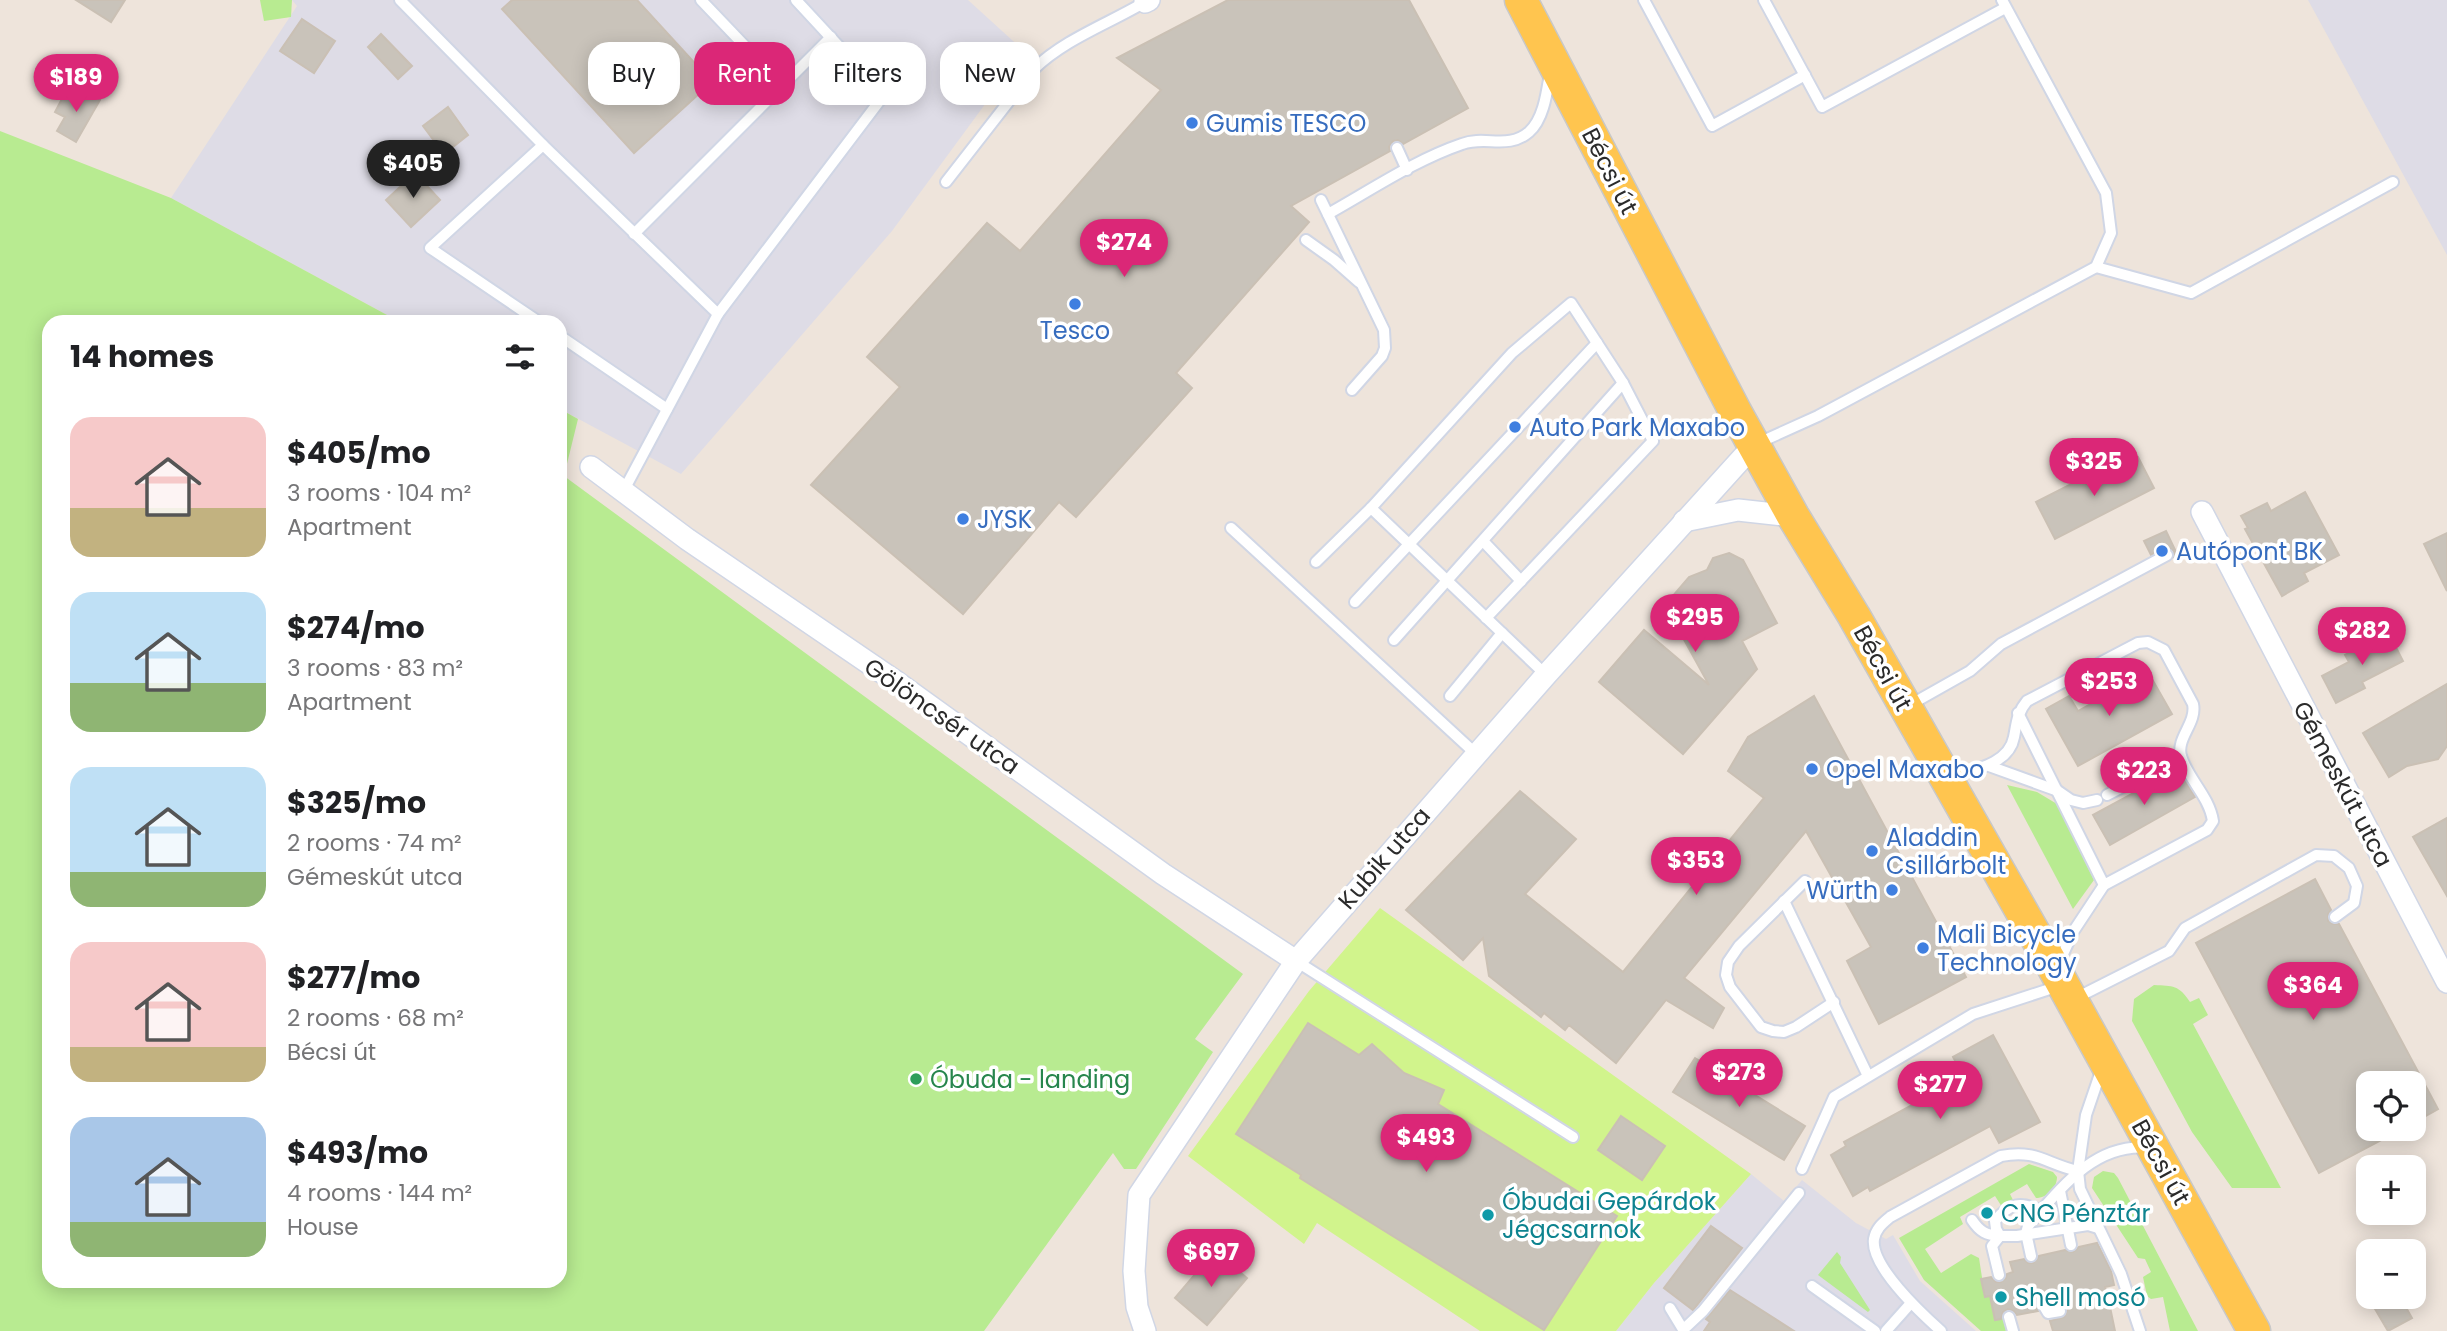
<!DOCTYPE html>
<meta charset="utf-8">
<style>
:root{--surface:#fff;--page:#f2f2f2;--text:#202124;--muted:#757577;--accent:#db2777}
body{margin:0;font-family:Poppins,sans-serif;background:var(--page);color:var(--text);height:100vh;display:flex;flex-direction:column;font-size:26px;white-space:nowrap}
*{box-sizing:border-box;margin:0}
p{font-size:23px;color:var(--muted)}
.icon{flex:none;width:38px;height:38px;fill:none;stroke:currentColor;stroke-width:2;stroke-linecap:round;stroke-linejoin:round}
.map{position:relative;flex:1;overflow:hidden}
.side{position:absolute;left:42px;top:315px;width:525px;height:973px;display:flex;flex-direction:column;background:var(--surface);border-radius:21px;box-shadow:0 4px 18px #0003}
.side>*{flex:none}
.banner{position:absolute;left:588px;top:42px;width:665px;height:63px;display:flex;gap:14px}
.fabs{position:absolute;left:2356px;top:1071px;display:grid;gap:14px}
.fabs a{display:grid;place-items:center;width:70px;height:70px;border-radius:14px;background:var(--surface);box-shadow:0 4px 18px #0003;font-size:35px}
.price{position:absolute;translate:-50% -60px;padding:0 16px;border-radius:24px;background:var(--accent);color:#fff;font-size:23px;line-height:46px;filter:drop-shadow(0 2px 4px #0008)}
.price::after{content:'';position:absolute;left:50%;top:42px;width:21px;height:16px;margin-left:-10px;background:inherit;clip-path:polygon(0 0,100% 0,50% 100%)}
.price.active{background:#222;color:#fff}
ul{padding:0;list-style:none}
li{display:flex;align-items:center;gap:21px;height:175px;padding:0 28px}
li span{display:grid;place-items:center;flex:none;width:196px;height:140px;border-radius:21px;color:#555}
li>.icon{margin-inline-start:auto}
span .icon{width:84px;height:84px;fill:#fffc;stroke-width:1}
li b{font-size:30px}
h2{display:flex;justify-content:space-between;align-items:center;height:84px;padding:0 28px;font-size:30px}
.pill{padding:0 24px;border-radius:21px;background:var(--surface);box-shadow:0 4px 18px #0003;font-size:24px;line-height:63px}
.pill.active{background:var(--accent);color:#fff}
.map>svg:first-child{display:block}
</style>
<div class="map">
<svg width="2447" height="1331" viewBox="0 0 2447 1331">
<rect width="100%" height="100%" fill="#eee4db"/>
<g fill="#dedce6">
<path d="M292,0H968L1024,51L892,231L681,474L560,409V322H400L171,198L297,6Z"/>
<path d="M2308,0H2447V255Z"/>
<path d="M1751,1174L1784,1201L1802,1180L1856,1223L1886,1239L1893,1235L1920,1281L1976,1331H1616L1654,1283Z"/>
</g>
<g fill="#b8eb91">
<path d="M260,0H292L291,17L264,21Z"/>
<path d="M0,131L171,198L400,322H49V1281H560V409L578,419L564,476L1243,974L1195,1039L1213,1052L1136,1169H1124L1113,1153L984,1331H0Z"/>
<path d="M2007,785L2037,792L2057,804L2094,880L2073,909Z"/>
<path d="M2154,985C2173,986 2179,985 2190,1002L2199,998L2208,1015L2193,1024L2281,1188H2232L2192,1132L2132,1021L2134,999Z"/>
<path d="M2029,1164L2053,1172L2057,1177C2057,1188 2047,1198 2036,1198L2027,1184L2010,1194L2013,1200L2002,1207L1995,1196L1960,1217L1963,1224L1925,1249L1941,1273L1971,1254L1979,1258L1985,1297L1990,1296L1995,1320L2003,1318L2006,1331H1981L1924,1280L1899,1238Z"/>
<path d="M2103,1171L2114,1173L2118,1178L2198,1331H2170L2163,1297L2151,1299L2147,1296L2143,1277L2151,1272L2145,1259L2138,1258L2092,1188L2094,1177Z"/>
<path d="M1837,1252L1841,1257L1840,1263L1870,1310L1868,1312L1818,1275Z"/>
</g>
<path fill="#d1f48c" d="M1380,908L1751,1174L1654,1283L1616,1331H1480L1317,1223L1304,1244L1188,1156L1309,991Z"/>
<g fill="#c9c3ba" stroke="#cac0b4" stroke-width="2">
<path d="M76,0H125L111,22Z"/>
<path d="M512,0H637L712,82L634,153L502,9Z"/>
<path d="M1228,0H1409L1468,108L1403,144L1398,140L1393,141L1389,147L1390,151L1291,206L1309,222L1176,373L1192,388L1076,517L1059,502L963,614L811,485L900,387L867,357L987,223L1020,251L1161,90L1117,58Z"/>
<path d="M302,19L335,41L314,73L280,51Z"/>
<path d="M381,34L412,66L398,79L368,47Z"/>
<path d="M81,90L100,100L76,142L57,131L65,117L55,112L65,93L76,99Z"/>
<path d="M448,107L468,135L444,154L423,126Z"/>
<path d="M415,173L440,200L411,227L386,200Z"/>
<path d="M2138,457L2154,488L2055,539L2036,502L2083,478L2086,484Z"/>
<path d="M2305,492L2339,555L2304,573L2308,581L2282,596L2245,529L2248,528L2241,516L2267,503L2271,511Z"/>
<path d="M2166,531L2178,556L2174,557V551L2167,547L2151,555L2144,541Z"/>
<path d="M2447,533V591L2424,544Z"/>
<path d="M1729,553L1743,560L1777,623L1742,641L1757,669L1683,754L1599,682L1644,630L1709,685L1665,605L1689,577L1707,570L1713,558Z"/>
<path d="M2388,632L2403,661L2362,682L2365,688L2336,703L2322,676L2349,662L2345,655Z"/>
<path d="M2148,672L2172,714L2078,766L2046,709L2069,696L2078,711Z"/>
<path d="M2447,684V746L2438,759L2407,766L2389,777L2363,733Z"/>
<path d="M1814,696L1966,977L1879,1024L1847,961L1871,947L1806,831L1684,978L1724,1008L1713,1028L1666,1000L1616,1063L1569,1025L1565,1030L1544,1013L1541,1017L1489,976L1483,938L1463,960L1406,910L1520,791L1576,839L1525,894L1623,972L1764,798L1728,771L1748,737Z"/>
<path d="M2178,769L2195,797L2110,845L2093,815Z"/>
<path d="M2447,818V896L2413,837Z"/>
<path d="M2315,879L2331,910L2328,914V921L2333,924H2339L2438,1109L2413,1123V1083H2368V1129H2402L2319,1173L2196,943Z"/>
<path d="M1308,1023L1359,1055L1372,1044L1404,1073L1444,1090L1438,1104L1617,1216L1544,1330L1354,1212L1300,1178L1301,1175L1236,1134Z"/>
<path d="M1993,1035L2040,1122L1999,1143L1990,1126L1870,1191L1868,1187L1853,1196L1831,1155L1846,1146L1844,1142L1964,1077L1953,1057Z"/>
<path d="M1695,1058L1805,1126L1784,1160L1673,1092Z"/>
<path d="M1621,1116L1665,1146L1642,1180L1598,1150Z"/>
<path d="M1711,1226L1742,1248L1693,1310L1664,1288Z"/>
<path d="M2097,1243L2111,1271L2114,1285L2105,1287L2106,1292L2101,1295L2099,1301L2104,1307H2110L2115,1331H2053L2050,1321L2064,1317L2068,1309L2062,1303L2052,1304L2046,1297L2043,1295L2035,1300L2038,1311L2017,1315L2014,1311L2008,1309L2003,1312L2001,1319L1995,1320L1990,1296L1985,1297L1981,1279L1991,1277L1996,1282H2001L2006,1278L2007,1274L2013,1272L2010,1262L2024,1259L2028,1263H2033L2039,1256L2065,1250L2073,1252L2079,1247Z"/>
<path d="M1222,1257L1247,1278L1207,1325L1175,1298L1208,1259L1215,1265Z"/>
<path d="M1730,1290L1794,1331H1704L1710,1322L1706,1319Z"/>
<path d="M2368,1297H2400L2412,1318L2388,1331Z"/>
</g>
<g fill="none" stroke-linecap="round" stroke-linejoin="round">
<g stroke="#d0d6e5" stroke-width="14">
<g id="service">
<path d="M400,0L543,145L718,314L884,95L796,0"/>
<path d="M701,0L783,86"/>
<path d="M1644,0L1712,126L1805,75"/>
<path d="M1764,0L1822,107L2005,8"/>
<path d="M1397,148L1407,170"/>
<path d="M946,182L1034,69C1065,39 1108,24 1145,2"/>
<path d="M1321,200L1384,330L1385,348L1382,356L1352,390"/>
<path d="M1328,214C1371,190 1415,160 1462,144C1485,135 1508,150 1529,132C1544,119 1547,91 1550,73"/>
<path d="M634,234L831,37"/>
<path d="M1306,240L1334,260L1359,282"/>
<path d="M2096,267L2191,293L2393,182"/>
<path d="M539,322L430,248L543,145"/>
<path d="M560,336L667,409"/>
<path d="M1756,444L1818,416L2096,267L2111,233L2106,193L2002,0"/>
<path d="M624,490L718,314"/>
<path d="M1371,508L1546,675"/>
<path d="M1231,528L1476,754"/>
<path d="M1484,542L1521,581"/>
<path d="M1316,562L1371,508L1512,353L1571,303L1623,383L1653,441L1486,618"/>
<path d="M1355,602L1597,343"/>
<path d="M1394,640L1623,383"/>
<path d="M1450,696L1502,633"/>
<path d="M1908,706L1970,671L2001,644L2167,555"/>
<path d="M2018,713L2104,885"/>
<path d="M1989,766L2058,791L2071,800L2083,803L2097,800"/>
<path d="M1950,777C1972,770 2009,765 2014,737C2017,722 2017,713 2027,701L2138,643L2148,642L2164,650L2193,704C2197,723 2176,738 2181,756C2188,779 2209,796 2213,821L2207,830L2104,885L2073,932L2058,965"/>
<path d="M2107,795L2181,757"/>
<path d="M1805,881L1739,946L1728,962L1726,975L1730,987L1761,1027L1773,1031L1784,1032L1796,1027L1834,1002"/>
<path d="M1784,901L1868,1076"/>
<path d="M1296,961L1573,1137"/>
<path d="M2074,999L2169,951L2185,928L2316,855L2334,856L2349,868L2357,886L2354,903L2335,917"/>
<path d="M2102,1068L2086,1115L2078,1171L2080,1189L2121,1274L2140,1331"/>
<path d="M1802,1169L1834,1097L1973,1014L2062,985"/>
<path d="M2060,1191L2071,1245"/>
<path d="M1972,1220C1980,1232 1986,1235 2000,1236L1996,1229L1995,1221C2009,1203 2021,1201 2041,1211"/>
<path d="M2031,1256L2026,1233L2028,1226C2060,1189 2095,1142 2149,1148"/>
<path d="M1999,1275L1992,1246L2000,1236H2017L2088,1225L2098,1228"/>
<path d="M1812,1286L1875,1331"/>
<path d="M2107,1300L2120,1297L2130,1301"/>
<path d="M2042,1303L2048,1313L2060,1311"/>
<path d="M1670,1308L1684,1331"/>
<path d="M2009,1317L2013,1331"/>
<path d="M1684,1329L1703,1311L1799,1193"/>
<path d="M1886,1331L1911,1303"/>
<path d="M1941,1331C1922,1314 1870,1266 1874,1239C1876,1228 1883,1223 1890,1217L2001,1156C2037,1149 2046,1164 2078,1171"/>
</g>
</g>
<g stroke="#d0d6e5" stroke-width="24">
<g id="minor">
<path d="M1145,2L1149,0"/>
<path d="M591,467L687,539L898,683L1163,874L1296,961"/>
<path d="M2202,512L2447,982"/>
<path d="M1684,521L1738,510L1793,516"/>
<path d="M1145,1331L1137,1307L1134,1271L1139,1195L1296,961L1546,675L1754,445"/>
</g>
</g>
<g stroke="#c8c8c8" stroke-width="35">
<path id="primary" d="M1521,0L1736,413L1793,516L1854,616L2055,970L2254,1331"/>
</g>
<use href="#service" stroke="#fff" stroke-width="10"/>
<use href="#minor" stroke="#fff" stroke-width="21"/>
<use href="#primary" stroke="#ffc54f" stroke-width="32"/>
</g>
<g fill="#3f7fe0" stroke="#fff" stroke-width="2.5">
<circle cx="1192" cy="123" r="7"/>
<circle cx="1075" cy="304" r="7"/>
<circle cx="1515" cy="427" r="7"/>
<circle cx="963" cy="519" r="7"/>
<circle cx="2162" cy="551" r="7"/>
<circle cx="1812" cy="769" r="7"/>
<circle cx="1872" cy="851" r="7"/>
<circle cx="1892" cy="890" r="7"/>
<circle cx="1923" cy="948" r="7"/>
</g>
<circle fill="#2e9e5b" stroke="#fff" stroke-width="2.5" cx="916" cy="1079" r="7"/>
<g fill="#0f9aa8" stroke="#fff" stroke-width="2.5">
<circle cx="1987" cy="1213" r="7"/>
<circle cx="1488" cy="1215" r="7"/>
<circle cx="2001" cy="1297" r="7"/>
</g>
<g text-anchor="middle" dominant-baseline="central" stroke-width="7" stroke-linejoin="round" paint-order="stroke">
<g font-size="24" fill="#366cbe" stroke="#fff" text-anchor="start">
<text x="1206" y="123">Gumis TESCO</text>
<text x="1075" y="330" text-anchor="middle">Tesco</text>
<text x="1529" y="427">Auto Park Maxabo</text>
<text x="977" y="519">JYSK</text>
<text x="2176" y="551">Autópont BK</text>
<text x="1826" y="769">Opel Maxabo</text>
<text x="1886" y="837">Aladdin<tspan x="1886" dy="28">Csillárbolt</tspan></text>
<text x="1878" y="890" text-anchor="end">Würth</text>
<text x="1937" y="934">Mali Bicycle<tspan x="1937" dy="28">Technology</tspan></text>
</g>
<g font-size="24" fill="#2b2b2b" stroke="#fff">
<text transform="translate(1610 171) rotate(63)">Bécsi út</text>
<text transform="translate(1883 668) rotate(61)">Bécsi út</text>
<text transform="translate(942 716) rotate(35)">Gölöncsér utca</text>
<text transform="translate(2343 784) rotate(62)">Gémeskút utca</text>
<text transform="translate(1384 858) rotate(-49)">Kubik utca</text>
<text transform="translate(2161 1162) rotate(61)">Bécsi út</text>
</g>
<g font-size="24" fill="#27864d" stroke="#fff" text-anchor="start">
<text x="930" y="1079">Óbuda - landing</text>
</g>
<g font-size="24" fill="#0d838f" stroke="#fff" text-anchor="start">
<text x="1502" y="1201">Óbudai Gepárdok<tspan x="1502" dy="28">Jégcsarnok</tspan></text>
<text x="2001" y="1213">CNG Pénztár</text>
<text x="2015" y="1297">Shell mosó</text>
</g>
</g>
</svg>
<div class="fabs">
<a><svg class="icon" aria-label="locate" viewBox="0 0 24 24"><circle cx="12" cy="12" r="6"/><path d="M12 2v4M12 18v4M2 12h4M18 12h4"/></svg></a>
<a>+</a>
<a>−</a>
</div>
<b class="price" style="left:76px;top:114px">$189</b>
<b class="price active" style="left:413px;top:200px">$405</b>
<b class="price" style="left:1124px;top:279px">$274</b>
<b class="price" style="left:2094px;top:498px">$325</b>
<b class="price" style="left:1695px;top:654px">$295</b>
<b class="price" style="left:2362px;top:667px">$282</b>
<b class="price" style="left:2109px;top:718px">$253</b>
<b class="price" style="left:2144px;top:807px">$223</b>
<b class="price" style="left:1696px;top:897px">$353</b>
<b class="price" style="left:2313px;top:1022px">$364</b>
<b class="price" style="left:1739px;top:1109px">$273</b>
<b class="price" style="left:1940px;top:1121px">$277</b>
<b class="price" style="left:1426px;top:1174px">$493</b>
<b class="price" style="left:1211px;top:1289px">$697</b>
<div class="banner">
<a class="pill">Buy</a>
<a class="pill active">Rent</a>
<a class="pill">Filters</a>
<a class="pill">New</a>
</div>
<section class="side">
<h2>14 homes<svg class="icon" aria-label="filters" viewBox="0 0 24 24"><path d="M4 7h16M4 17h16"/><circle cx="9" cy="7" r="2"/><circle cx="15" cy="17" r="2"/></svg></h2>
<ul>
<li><span style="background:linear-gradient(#f6c9c9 65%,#c2b280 0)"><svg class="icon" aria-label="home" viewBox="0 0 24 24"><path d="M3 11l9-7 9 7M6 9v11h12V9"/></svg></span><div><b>$405/mo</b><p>3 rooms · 104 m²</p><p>Apartment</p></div></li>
<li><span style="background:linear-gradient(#bfe0f5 65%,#8fb573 0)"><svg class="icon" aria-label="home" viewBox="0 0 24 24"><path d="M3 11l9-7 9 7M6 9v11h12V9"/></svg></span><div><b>$274/mo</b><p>3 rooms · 83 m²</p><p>Apartment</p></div></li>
<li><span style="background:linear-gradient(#bfe0f5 75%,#8fb573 0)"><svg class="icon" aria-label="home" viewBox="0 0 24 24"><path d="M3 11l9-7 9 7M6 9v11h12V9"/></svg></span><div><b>$325/mo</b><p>2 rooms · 74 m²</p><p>Gémeskút utca</p></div></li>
<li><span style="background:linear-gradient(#f6c9c9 75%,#c2b280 0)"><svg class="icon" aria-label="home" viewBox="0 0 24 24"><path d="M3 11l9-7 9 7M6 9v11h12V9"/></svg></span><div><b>$277/mo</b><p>2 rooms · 68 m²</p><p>Bécsi út</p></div></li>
<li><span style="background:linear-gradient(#a9c7e8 75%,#8fb573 0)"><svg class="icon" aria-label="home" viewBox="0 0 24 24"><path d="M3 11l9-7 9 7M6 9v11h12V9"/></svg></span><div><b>$493/mo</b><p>4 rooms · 144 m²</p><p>House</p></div></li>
</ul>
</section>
</div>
